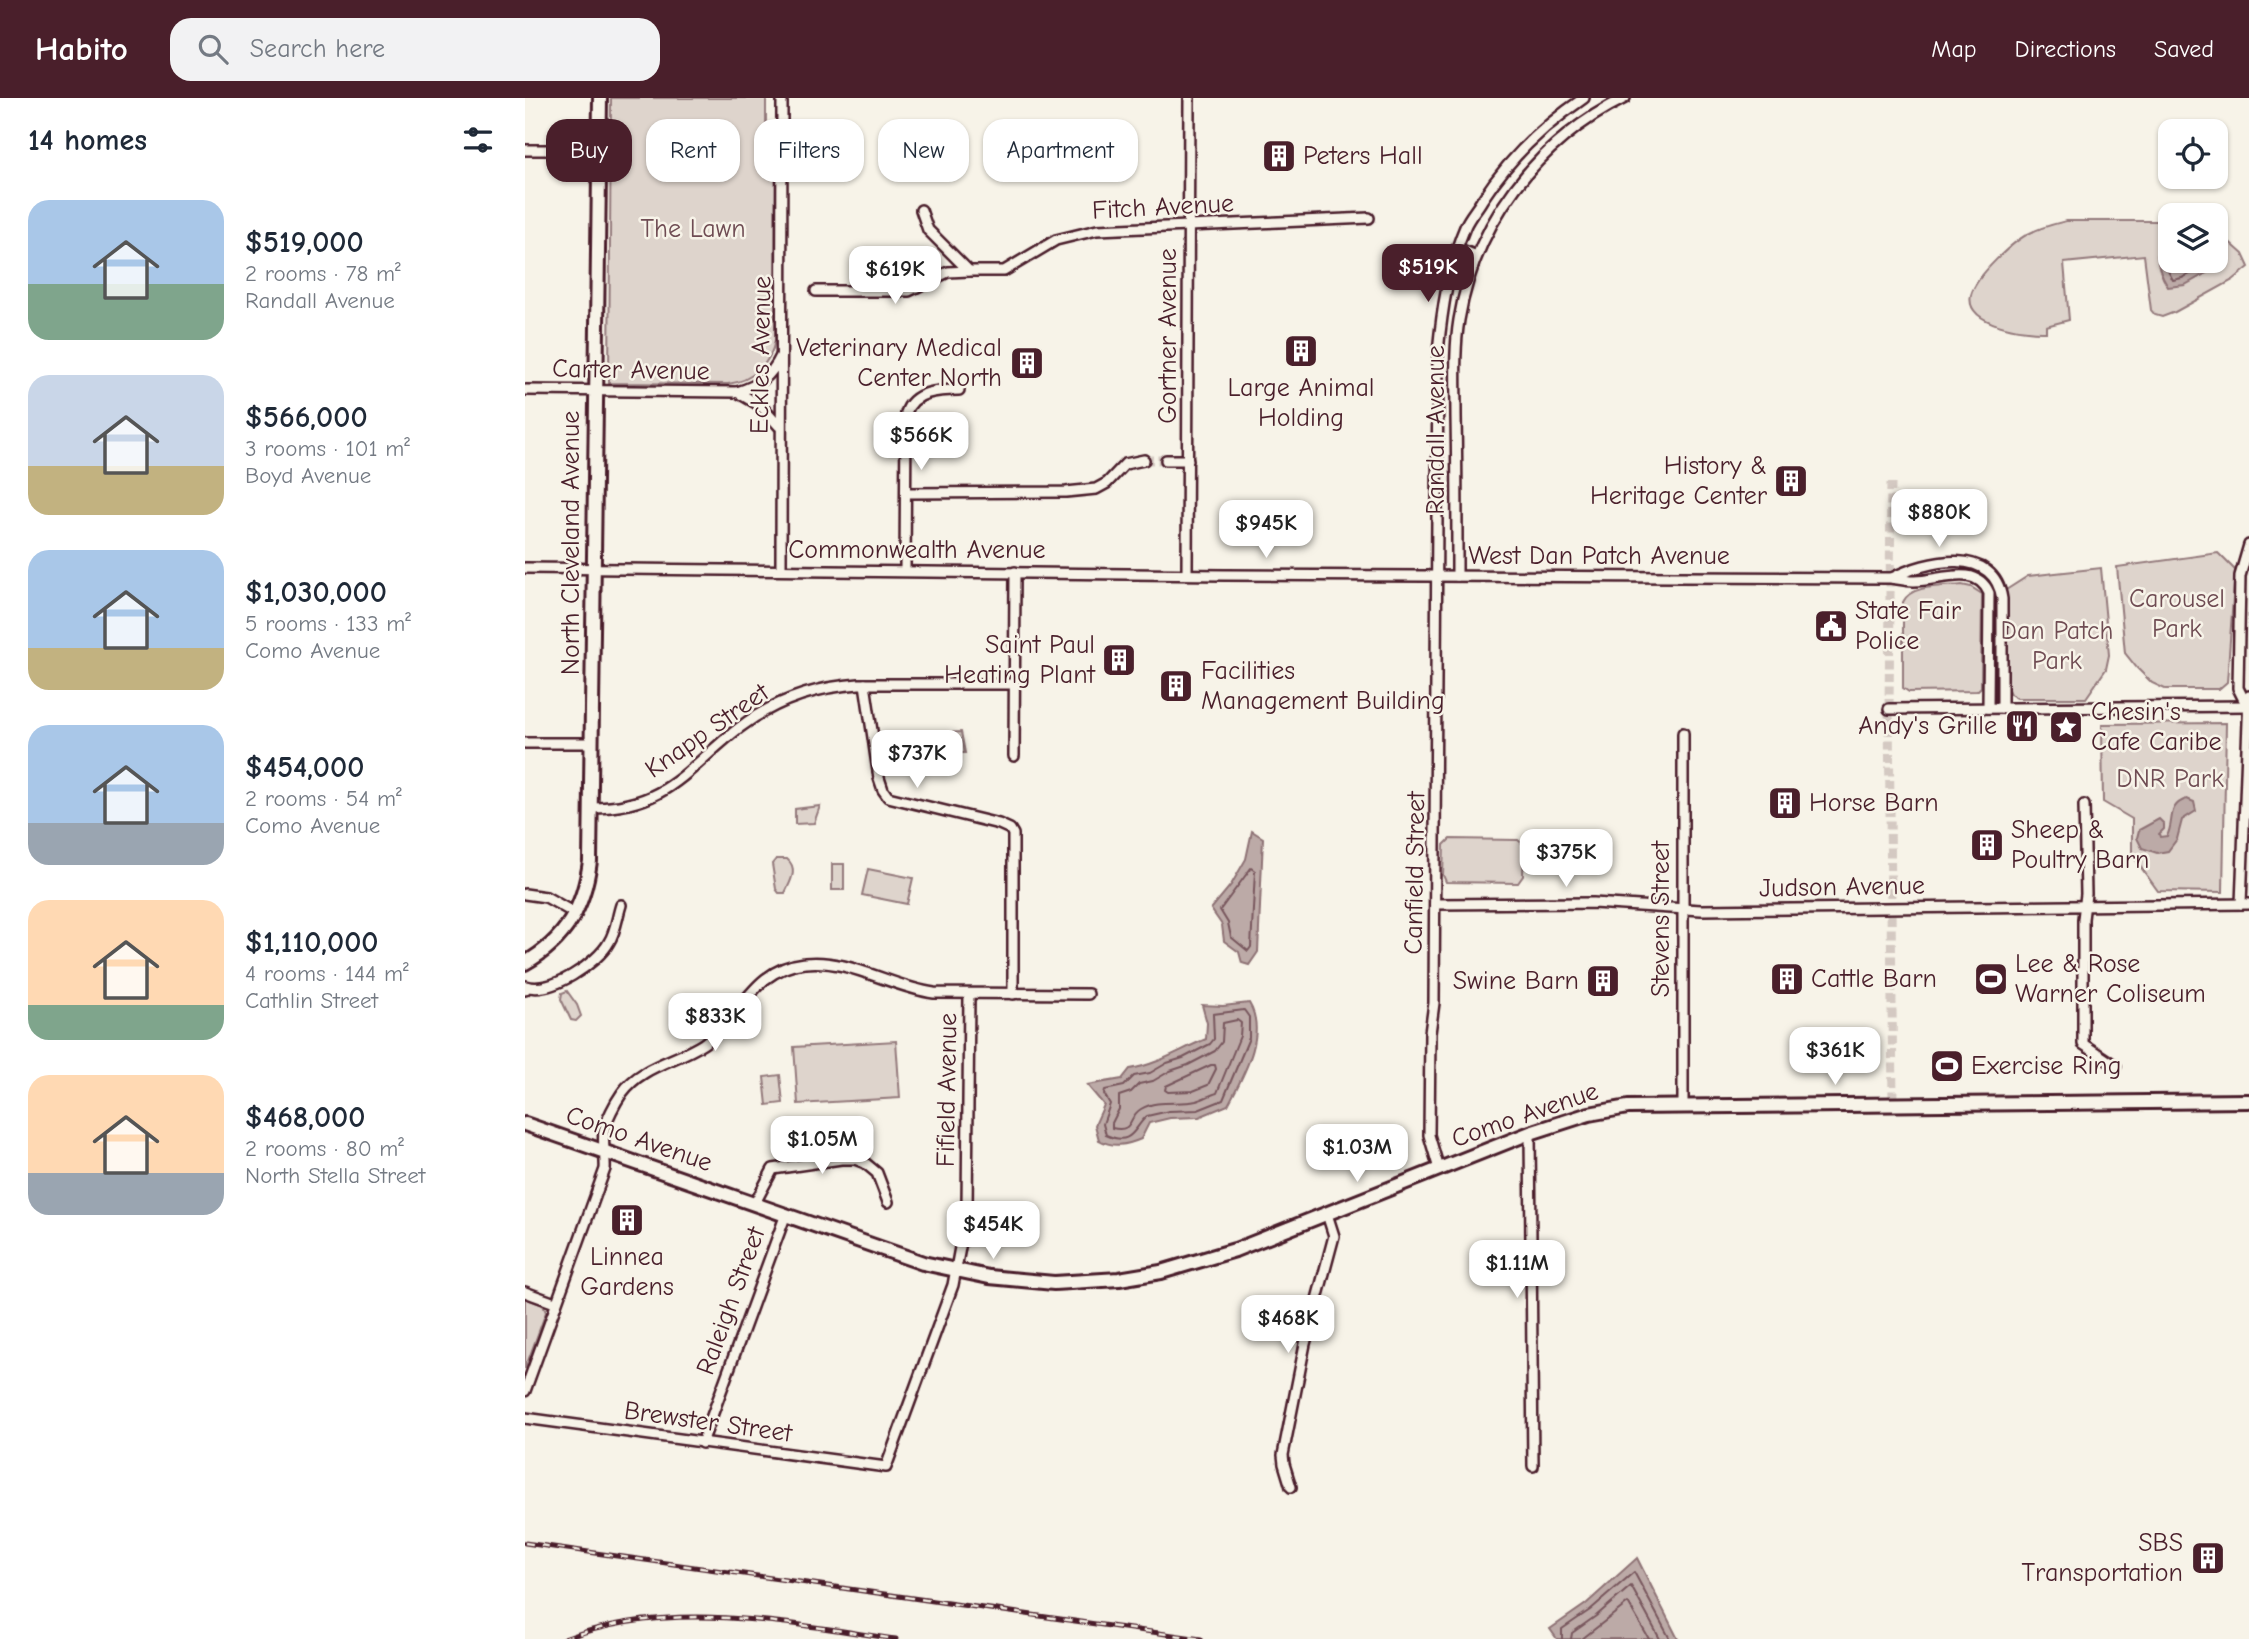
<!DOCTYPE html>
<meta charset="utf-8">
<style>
:root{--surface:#fff;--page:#f2f2f3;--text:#1f2937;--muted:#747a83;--accent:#4a1f2b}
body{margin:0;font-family:"Comic Neue",sans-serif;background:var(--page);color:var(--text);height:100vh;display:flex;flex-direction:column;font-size:26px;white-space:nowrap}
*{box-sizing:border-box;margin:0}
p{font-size:23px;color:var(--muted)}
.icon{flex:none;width:38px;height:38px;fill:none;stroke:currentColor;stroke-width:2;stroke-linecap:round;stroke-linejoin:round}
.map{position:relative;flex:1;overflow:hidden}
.side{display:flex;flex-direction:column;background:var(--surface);width:525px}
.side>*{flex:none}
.guide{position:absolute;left:21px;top:21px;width:665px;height:63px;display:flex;gap:14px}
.fabs{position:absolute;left:1633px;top:21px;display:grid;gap:14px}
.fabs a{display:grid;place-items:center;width:70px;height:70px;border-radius:14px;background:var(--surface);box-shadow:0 2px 5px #0004;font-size:35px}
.price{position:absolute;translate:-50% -60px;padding:0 16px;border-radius:14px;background:#fff;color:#222;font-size:23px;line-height:46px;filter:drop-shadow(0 2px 4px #0008)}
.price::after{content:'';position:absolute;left:50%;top:42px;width:21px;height:16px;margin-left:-10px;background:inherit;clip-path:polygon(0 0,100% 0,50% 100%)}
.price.active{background:var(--accent);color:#fff}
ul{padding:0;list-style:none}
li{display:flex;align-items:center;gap:21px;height:175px;padding:0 28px}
li span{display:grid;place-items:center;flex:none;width:196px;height:140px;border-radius:21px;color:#555}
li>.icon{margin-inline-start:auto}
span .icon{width:84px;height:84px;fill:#fffc;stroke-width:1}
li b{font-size:30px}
h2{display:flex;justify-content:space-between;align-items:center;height:84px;padding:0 28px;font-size:30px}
.tag{padding:0 24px;border-radius:21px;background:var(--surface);box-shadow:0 2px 5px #0004;font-size:24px;line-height:63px}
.tag.active{background:var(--accent);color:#fff}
header{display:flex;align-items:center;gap:42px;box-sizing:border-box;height:98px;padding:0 35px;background:var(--accent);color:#fff}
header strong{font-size:33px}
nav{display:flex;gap:38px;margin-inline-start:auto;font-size:24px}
.search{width:490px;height:63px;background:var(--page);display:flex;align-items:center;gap:18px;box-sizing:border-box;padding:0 24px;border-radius:21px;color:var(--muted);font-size:26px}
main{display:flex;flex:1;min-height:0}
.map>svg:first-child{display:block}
</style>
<header>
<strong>Habito</strong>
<div class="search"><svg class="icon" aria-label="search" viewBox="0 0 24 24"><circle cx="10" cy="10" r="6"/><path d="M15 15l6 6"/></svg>Search here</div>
<nav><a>Map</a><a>Directions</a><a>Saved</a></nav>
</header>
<main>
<section class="side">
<h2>14 homes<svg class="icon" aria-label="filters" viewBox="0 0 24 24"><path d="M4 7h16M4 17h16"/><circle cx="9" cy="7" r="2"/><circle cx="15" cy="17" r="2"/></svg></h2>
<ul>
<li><span style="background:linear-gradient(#a9c7e8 60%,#7fa58c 0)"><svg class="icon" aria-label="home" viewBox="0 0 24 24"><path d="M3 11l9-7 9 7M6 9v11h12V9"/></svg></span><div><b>$519,000</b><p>2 rooms · 78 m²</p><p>Randall Avenue</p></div></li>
<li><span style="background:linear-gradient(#c9d6e8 65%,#c2b280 0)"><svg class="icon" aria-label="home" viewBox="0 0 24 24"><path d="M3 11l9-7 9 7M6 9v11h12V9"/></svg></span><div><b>$566,000</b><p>3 rooms · 101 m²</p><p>Boyd Avenue</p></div></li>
<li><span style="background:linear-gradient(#a9c7e8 70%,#c2b280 0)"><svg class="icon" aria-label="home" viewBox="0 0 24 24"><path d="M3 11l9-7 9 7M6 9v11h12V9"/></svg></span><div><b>$1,030,000</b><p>5 rooms · 133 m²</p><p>Como Avenue</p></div></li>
<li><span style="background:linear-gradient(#a9c7e8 70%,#9aa5b1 0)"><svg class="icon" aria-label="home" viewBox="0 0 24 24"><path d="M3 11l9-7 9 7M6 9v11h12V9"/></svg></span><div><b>$454,000</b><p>2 rooms · 54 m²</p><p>Como Avenue</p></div></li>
<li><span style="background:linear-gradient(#ffd9b3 75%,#7fa58c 0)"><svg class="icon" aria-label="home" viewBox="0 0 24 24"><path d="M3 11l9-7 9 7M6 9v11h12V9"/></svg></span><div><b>$1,110,000</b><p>4 rooms · 144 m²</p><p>Cathlin Street</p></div></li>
<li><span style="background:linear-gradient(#ffd9b3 70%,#9aa5b1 0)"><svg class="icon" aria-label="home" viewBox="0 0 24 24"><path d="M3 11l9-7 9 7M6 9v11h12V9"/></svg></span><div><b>$468,000</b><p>2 rooms · 80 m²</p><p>North Stella Street</p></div></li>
</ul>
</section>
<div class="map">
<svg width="1724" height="1541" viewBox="0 0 1724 1541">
<rect width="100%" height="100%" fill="#f7f3e8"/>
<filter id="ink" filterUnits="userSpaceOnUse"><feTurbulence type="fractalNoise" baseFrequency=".0143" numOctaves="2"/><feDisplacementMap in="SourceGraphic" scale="14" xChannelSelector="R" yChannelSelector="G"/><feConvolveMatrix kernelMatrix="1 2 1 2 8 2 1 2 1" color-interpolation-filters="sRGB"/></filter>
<g filter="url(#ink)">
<g fill="#ded4cc" stroke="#947a7c" stroke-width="2">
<path d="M86,0H241V26H251L250,242C246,266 227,283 203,286L84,285Z"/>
<path d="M1541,123H1645V163H1690L1691,132L1718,156L1724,169L1708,182L1650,214L1637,219L1630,217L1626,212L1619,157L1539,165L1544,222L1521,228V234C1501,235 1439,227 1446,197C1451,178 1488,143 1505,135C1516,129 1529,126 1541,123Z"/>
<path d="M1693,455L1710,472L1702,584L1694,591H1640L1627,585L1612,570L1600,555L1592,469Z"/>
<path d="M1576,470L1584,557L1581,571L1561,600H1492L1485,596L1482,589L1481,492L1503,478Z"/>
<path d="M1437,487L1446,489L1457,496L1456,589L1452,593L1384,594L1378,590V504C1386,486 1419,489 1437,487Z"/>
<path d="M1701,625L1698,794L1633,793L1607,757V721L1578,704L1577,626Z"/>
<path d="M436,634L440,655H424L422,635Z"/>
<path d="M295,708L289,725L270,726V711Z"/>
<path d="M925,741L993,742L999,747L998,778L993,785L921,784L918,777L919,747Z"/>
<path d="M251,761H262C274,771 265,784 260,795H254L251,791L247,766Z"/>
<rect x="307" y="766" width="12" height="26"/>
<path d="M343,771L388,780L382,806L337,797Z"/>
<path d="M42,893L52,907L56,918L51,923L46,922L36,901L37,895Z"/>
<path d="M371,943L375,1000L273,1006L269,949Z"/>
<path d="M255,977L258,1005L242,1007L239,979Z"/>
<path d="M0,1200L18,1207L21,1214L0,1271Z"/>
</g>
<g fill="#bcaaa7" stroke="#8e7275" stroke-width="2">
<path d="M1645,144V163H1686L1683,174L1660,187L1643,189C1636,178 1631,166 1633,153Z"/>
<path d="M1662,701L1669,704L1671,713L1657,722L1652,741L1643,753L1632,755L1617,750L1612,740L1614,732L1634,721L1639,726V731L1634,736L1635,739L1642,738C1650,723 1641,707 1662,701Z"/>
<path d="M727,733L738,740L733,854L724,867L717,865L714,854L699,843L697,827L686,811L706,787L721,761Z"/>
<path d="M724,905C743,936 718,978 703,1007L674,1019L645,1020L624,1025L616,1041C602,1047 588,1050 574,1042L570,1027L579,1007L562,987L597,981L605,971C632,967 656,951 681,941L682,925L677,907L698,908Z"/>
<path d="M1112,1460L1153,1541H1032L1025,1531L1061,1506Z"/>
</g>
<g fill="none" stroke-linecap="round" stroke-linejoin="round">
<g stroke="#78575d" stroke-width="2">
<path d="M1645,152L1639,160L1643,173L1648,182L1657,180L1676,170L1679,163"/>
<path d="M726,770L730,773L726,849L723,853L706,839L703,825L695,812Z"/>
<path d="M719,912L724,919V940L698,1002L673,1012L644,1013L622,1018C608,1030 608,1049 581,1037L578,1026L585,1006L579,996L580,992L599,988L609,978L625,975L642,965L658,960L685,946L689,941L688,916Z"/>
<path d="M712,922L716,925L715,938L692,995C685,997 678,1001 671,1003C653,1007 633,1001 616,1011C602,1019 610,1035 587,1030V1025L594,1011V998L606,994L614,986L628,983L645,973L663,967L690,953L697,944L698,925Z"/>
<path d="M686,967H690L691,971L683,987L668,993L643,994L640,992L641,988Z"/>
<path d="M1037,1541V1531L1065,1512L1109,1474L1145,1541"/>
<path d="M1046,1541L1047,1535L1071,1518L1106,1488L1135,1541"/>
<path d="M1057,1541L1103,1505L1124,1541"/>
</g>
<g stroke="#d4c9c2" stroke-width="9" stroke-dasharray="9 4.5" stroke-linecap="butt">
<path d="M619,362H641"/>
<path d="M1366,385L1364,611L1368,1005"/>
</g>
<g stroke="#4a1f2b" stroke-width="14">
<g id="minor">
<path d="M0,52H74"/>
<path d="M396,112L403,132L444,173H479L531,142L572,132L844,120"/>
<path d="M932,150L951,158"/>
<path d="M291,193H384L423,174L444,173"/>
<path d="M0,292L212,294C233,288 246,279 256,258"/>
<path d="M212,294L236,308L254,328"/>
<path d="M641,362H663"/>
<path d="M381,395L541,394L571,391L582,385L600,366L619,362"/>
<path d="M0,470L699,477L1366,480C1373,481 1381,483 1388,483C1412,484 1451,464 1464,495L1463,610"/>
<path d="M256,472C256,315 258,158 257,0"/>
<path d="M380,473L381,315C388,293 414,292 434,292"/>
<path d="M662,476L664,0"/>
<path d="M932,478C932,425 932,371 931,318C931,286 929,253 934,222C950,125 1012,43 1100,0"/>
<path d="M1367,480C1402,462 1469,447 1477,501V610"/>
<path d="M340,586L354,680L358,692L363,699L474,726L485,731L488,736V896"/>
<path d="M1722,608L1713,590L1715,478L1724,447"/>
<path d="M1364,611L1724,608"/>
<path d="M0,645H67"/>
<path d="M489,658L490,474"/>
<path d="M1559,707L1561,796L1558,821V946L1591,968"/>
<path d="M67,710C142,710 162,670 214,630C249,603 290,589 334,586H489"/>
<path d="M0,796L21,799L51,816"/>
<path d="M910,806L1068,805L1176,812L1724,806"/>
<path d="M1716,806L1724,598"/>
<path d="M0,892L1,888C25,897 73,865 84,844C91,833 92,819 96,807"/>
<path d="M1158,1008V635"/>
<path d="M1005,1035L1008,1368"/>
<path d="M914,1071L904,1037L905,935L909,905L913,254C917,212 923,169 940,129C944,119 952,111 957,102C984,60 1018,28 1059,0"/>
<path d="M230,1105L248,1071L316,1061H330L340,1065L352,1075L363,1104"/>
<path d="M0,1194L30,1205"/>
<path d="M0,1293L80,1071C81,1059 77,1046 79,1034C81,1022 90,1005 97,995C116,968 152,963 178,946C217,920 226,871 280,865C324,860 366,889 409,895L563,896"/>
<path d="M0,1320L361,1369L428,1187L442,1112L444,896"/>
<path d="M177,1345L261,1116"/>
<path d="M766,1389L759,1366L758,1357L780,1246L809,1138L802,1116"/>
</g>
</g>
<g stroke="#4a1f2b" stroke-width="18">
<g id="major">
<path d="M0,865C41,842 59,809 65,763L75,0"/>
<path d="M0,1026L398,1165L464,1179L529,1185L594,1181L636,1174L710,1152L1005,1035L1064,1016L1103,1009L1724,1003"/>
</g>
</g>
<use href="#minor" stroke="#f7f3e8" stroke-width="9"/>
<use href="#major" stroke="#f7f3e8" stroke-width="12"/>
<g stroke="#4a1f2b" stroke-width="5">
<g id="rail">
<path d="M0,1445L676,1541"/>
<path d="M39,1541C147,1501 260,1525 371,1541"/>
</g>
</g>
<use href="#rail" stroke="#f7f3e8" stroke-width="2.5" stroke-dasharray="8" stroke-linecap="butt"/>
</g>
</g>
<defs>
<g id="building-square" transform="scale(1.75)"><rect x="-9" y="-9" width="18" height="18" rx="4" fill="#4a1f2b" stroke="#f7f3e8"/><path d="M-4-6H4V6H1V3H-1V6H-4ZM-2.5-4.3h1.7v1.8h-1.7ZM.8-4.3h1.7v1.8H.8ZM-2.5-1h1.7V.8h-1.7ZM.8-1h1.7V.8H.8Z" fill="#fff"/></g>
<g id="civic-square" transform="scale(1.75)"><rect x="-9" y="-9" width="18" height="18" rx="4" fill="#4a1f2b" stroke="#f7f3e8"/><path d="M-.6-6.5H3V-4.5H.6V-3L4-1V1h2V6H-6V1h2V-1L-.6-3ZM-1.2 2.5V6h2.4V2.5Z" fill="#fff"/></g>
<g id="restaurant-square" transform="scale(1.75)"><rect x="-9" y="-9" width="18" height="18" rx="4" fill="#4a1f2b" stroke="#f7f3e8"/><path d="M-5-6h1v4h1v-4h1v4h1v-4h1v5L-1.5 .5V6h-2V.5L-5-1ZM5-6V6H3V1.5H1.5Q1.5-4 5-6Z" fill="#fff"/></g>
<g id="sight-square" transform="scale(1.75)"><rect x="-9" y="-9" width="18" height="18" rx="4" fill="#4a1f2b" stroke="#f7f3e8"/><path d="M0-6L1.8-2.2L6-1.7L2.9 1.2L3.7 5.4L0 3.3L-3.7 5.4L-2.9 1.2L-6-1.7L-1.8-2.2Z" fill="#fff"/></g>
<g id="stadium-square" transform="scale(1.75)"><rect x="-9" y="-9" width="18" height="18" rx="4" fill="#4a1f2b" stroke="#f7f3e8"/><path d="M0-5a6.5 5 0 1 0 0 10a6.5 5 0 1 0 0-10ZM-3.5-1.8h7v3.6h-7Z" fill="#fff"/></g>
</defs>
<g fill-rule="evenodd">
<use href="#building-square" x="754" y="58"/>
<use href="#building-square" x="776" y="253"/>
<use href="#building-square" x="502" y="265"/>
<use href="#building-square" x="1266" y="383"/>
<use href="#civic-square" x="1306" y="528"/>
<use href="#building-square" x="594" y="562"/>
<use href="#building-square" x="651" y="588"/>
<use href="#restaurant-square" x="1497" y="628"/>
<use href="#sight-square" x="1541" y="629"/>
<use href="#building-square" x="1260" y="705"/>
<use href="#building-square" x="1462" y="747"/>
<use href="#building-square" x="1262" y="881"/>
<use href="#stadium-square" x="1466" y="881"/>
<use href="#building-square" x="1078" y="883"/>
<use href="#stadium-square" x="1422" y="968"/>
<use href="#building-square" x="102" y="1122"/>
<use href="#building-square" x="1683" y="1460"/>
</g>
<g text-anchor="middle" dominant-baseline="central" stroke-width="5" stroke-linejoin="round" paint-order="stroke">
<g font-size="26" fill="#4a1f2b" stroke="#f7f3e8" text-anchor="start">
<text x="778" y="58">Peters Hall</text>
<text x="477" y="250" text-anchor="end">Veterinary Medical<tspan x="477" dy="30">Center North</tspan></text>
<text x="776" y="290" text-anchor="middle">Large Animal<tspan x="776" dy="30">Holding</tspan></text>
<text x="1242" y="368" text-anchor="end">History &amp;<tspan x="1242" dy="30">Heritage Center</tspan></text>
<text x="1330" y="513">State Fair<tspan x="1330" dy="30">Police</tspan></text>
<text x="570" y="547" text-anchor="end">Saint Paul<tspan x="570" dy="30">Heating Plant</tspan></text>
<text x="676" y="573">Facilities<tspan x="676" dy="30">Management Building</tspan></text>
<text x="1566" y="614">Chesin's<tspan x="1566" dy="30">Cafe Caribe</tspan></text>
<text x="1472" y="628" text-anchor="end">Andy's Grille</text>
<text x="1284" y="705">Horse Barn</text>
<text x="1486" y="732">Sheep &amp;<tspan x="1486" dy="30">Poultry Barn</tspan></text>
<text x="1490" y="866">Lee &amp; Rose<tspan x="1490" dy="30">Warner Coliseum</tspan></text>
<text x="1286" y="881">Cattle Barn</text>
<text x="1054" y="883" text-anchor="end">Swine Barn</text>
<text x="1446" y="968">Exercise Ring</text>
<text x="102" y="1159" text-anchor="middle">Linnea<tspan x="102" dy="30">Gardens</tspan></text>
<text x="1658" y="1445" text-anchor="end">SBS<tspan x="1658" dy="30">Transportation</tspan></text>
</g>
<g font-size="26" fill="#4a1f2b" stroke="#f7f3e8">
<text transform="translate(638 109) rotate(-3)">Fitch Avenue</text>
<text transform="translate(643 238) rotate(-90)">Gortner Avenue</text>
<text transform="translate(236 257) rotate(-89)">Eckles Avenue</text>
<text transform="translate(106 272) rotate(1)">Carter Avenue</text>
<text transform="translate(911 332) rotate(-90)">Randall Avenue</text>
<text transform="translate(46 445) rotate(-90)">North Cleveland Avenue</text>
<text x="392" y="452">Commonwealth Avenue</text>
<text x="1074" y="458">West Dan Patch Avenue</text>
<text transform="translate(182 633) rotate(-35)">Knapp Street</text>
<text transform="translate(890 775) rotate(-89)">Canfield Street</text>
<text transform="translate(1317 789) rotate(-1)">Judson Avenue</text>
<text transform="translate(1136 821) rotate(-90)">Stevens Street</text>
<text transform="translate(422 992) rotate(-89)">Fifield Avenue</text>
<text transform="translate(1000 1017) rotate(-19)">Como Avenue</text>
<text transform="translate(114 1041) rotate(19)">Como Avenue</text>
<text transform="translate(206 1203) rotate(-70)">Raleigh Street</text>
<text transform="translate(183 1324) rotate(8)">Brewster Street</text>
</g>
<g font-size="26" fill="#6f4c53" stroke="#f7f3e8">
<text x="168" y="131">The Lawn</text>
<text x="1652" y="501">Carousel<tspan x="1652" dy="30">Park</tspan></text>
<text x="1532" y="533">Dan Patch<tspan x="1532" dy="30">Park</tspan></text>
<text x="1645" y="681">DNR Park</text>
</g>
</g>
</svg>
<div class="fabs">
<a><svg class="icon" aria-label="locate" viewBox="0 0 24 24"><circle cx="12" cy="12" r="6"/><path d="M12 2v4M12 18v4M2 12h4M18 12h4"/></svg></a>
<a><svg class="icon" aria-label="layers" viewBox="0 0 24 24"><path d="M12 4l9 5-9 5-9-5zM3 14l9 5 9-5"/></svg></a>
</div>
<b class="price active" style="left:903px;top:206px">$519K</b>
<b class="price" style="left:370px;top:208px">$619K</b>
<b class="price" style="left:396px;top:374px">$566K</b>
<b class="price" style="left:1414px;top:451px">$880K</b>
<b class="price" style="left:741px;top:462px">$945K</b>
<b class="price" style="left:392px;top:692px">$737K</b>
<b class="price" style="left:1041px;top:791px">$375K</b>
<b class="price" style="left:190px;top:955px">$833K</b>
<b class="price" style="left:1310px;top:989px">$361K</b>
<b class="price" style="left:297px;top:1078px">$1.05M</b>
<b class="price" style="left:832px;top:1086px">$1.03M</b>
<b class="price" style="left:468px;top:1163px">$454K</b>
<b class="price" style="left:992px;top:1202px">$1.11M</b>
<b class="price" style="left:763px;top:1257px">$468K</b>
<div class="guide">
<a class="tag active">Buy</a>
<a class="tag">Rent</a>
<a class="tag">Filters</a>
<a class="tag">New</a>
<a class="tag">Apartment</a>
</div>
</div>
</main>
